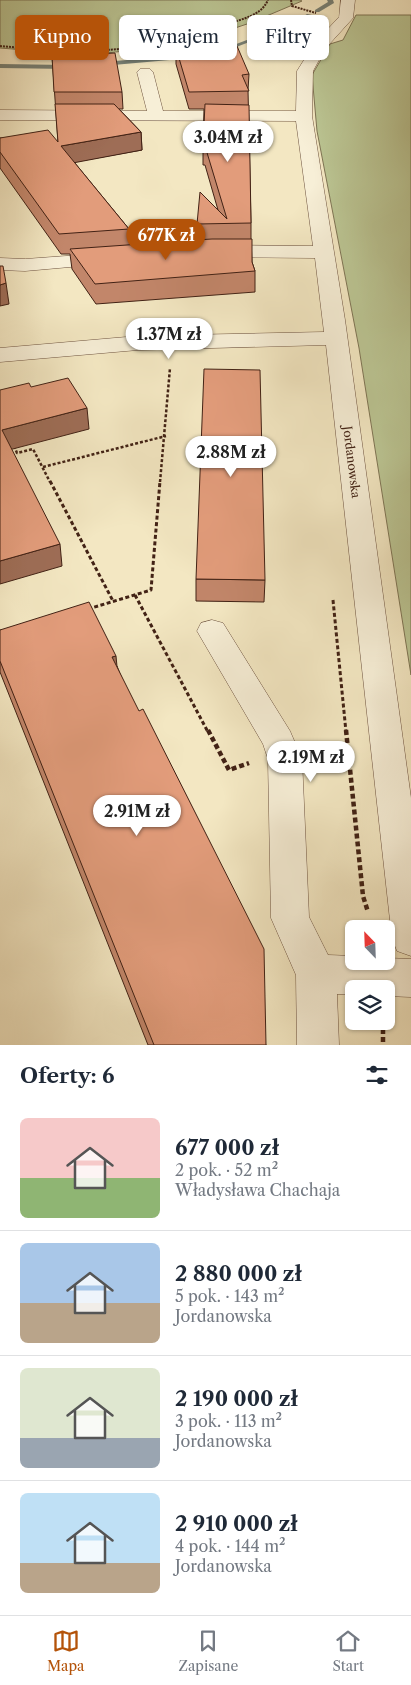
<!DOCTYPE html>
<html lang="pl">
<meta charset="utf-8">
<style>
:root{--surface:#fff;--page:#f6f6f7;--text:#1f2937;--muted:#747a83;--line:#e0e1e3;--accent:#b45309}
body{margin:0;font-family:"Libre Caslon Text",serif;background:var(--page);color:var(--text);height:100vh;display:flex;flex-direction:column;font-size:19px;white-space:nowrap}
*{box-sizing:border-box;margin:0}
p{font-size:16px;color:var(--muted)}
.icon{flex:none;width:28px;height:28px;fill:none;stroke:currentColor;stroke-width:2;stroke-linecap:round;stroke-linejoin:round}
.map{position:relative;height:1045px;overflow:hidden}
.drawer{display:flex;flex-direction:column;background:var(--surface);flex:1}
.drawer>*{flex:none}
.hud{position:absolute;left:15px;top:15px;width:381px;height:45px;display:flex;gap:10px}
.needle{width:32px;rotate:337deg}
.fabs{position:absolute;left:345px;top:920px;display:grid;gap:10px}
.fabs a{display:grid;place-items:center;width:50px;height:50px;border-radius:8px;background:var(--surface);box-shadow:0 1px 4px #0004;font-size:25px}
.price{position:absolute;translate:-50% -42px;padding:0 11px;border-radius:18px;background:#fff;color:#222;font-size:16px;line-height:32px;filter:drop-shadow(0 1px 2px #0008)}
.price::after{content:'';position:absolute;left:50%;top:30px;width:15px;height:11px;margin-left:-8px;background:inherit;clip-path:polygon(0 0,100% 0,50% 100%)}
.price.selected{background:var(--accent);color:#fff}
ul{padding:0;list-style:none}
li{display:flex;align-items:center;gap:15px;height:125px;padding:0 20px}
li+li{border-top:1px solid var(--line)}
li span{display:grid;place-items:center;flex:none;width:140px;height:100px;border-radius:8px;color:#555}
li>.icon{margin-inline-start:auto}
span .icon{width:60px;height:60px;fill:#fffc;stroke-width:1}
li b{font-size:21px}
h2{display:flex;justify-content:space-between;align-items:center;height:60px;padding:0 20px;font-size:21px}
.tag{padding:0 18px;border-radius:8px;background:var(--surface);box-shadow:0 1px 4px #0004;font-size:18px;line-height:45px}
.tag.selected{background:var(--accent);color:#fff}
.tab-bar{display:flex;justify-content:space-around;align-items:center;height:70px;border-top:1px solid var(--line);background:var(--surface);font-size:14px;color:var(--muted)}
.tab-bar a{display:grid;justify-items:center;gap:2px}
.tab-bar .selected{color:var(--accent)}
.map>svg:first-child{display:block}
</style>
<div class="map">
<svg width="411" height="1045" viewBox="0 0 411 1045">
<rect width="100%" height="100%" fill="#f3e7c2"/>
<filter id="stains"><feTurbulence type="fractalNoise" baseFrequency=".004" numOctaves="4"/><feColorMatrix values="0 0 0 0 .2 0 0 0 0 .09 0 0 0 0 .02 0 0 0 .5 -.17"/></filter>
<radialGradient id="worn" r=".72"><stop offset=".6" stop-color="#630" stop-opacity="0"/><stop offset="1" stop-color="#630" stop-opacity=".3"/></radialGradient>
<g fill="#bbc593" stroke="#7e7454">
<path d="M0,0H300L302,1L250,23L187,44L89,55L0,48Z"/>
<path d="M356,15H411V675L359,348L317,131L312,75L330,44L343,40Z"/>
</g>
<g fill="none" stroke-linecap="round" stroke-linejoin="round">
<g fill="#778075" fill-rule="evenodd">
<path d="M327,0H333L334,3L319,12H315V10L328,2Z"/>
<path d="M307,14L312,15L300,23L223,52L218,51L296,21Z"/>
<path d="M190,55L192,56V58L102,66L99,64L102,62Z"/>
<path d="M0,64L68,65L71,67L68,69L0,68Z"/>
</g>
<g stroke="#6e5340" stroke-width="1">
<g id="minor">
<path d="M341,0H355L353,18L325,49L313,71L312,116L345,320L411,798V956L397,951L392,938L326,345L138,350L0,362V348L138,336L324,332L315,258L216,257L209,255L206,251L209,247L216,245L313,246L296,121L0,120V110L147,111L137,72L140,69H150L153,72L163,111H296L297,71L314,44L339,17Z"/>
<path d="M108,253L115,255L118,259L115,263L25,271L0,270V258L25,259Z"/>
<path d="M212,620L223,623L290,731L302,759L309,917L328,955L354,956V961H386V958L411,959V997L386,996V989H354V995L337,994L339,1045H297L296,975L271,918L268,759L263,744L197,631L201,623Z"/>
</g>
</g>
<g stroke="#422215" stroke-width="2" stroke-dasharray="2 1" stroke-linecap="butt">
<path d="M291,0L292,6L316,13"/>
<path d="M0,46C61,52 123,54 183,39C198,35 212,29 227,24C242,19 261,16 268,0"/>
</g>
<g stroke="#422215" stroke-width="2.5" stroke-dasharray="3 2" stroke-linecap="butt">
<path d="M14,446L17,453L33,449L50,482"/>
<path d="M43,467L166,436"/>
<path d="M160,482L170,368"/>
</g>
<g stroke="#422215" stroke-width="3" stroke-dasharray="4 2.5" stroke-linecap="butt">
<path d="M50,481L113,601"/>
<path d="M135,595L208,732"/>
<path d="M333,600L346,732"/>
<path d="M88,609L151,590L160,481"/>
</g>
<g stroke="#422215" stroke-width="4.5" stroke-dasharray="5 3" stroke-linecap="butt">
<path d="M208,730L229,770L249,763"/>
<path d="M346,730L363,896L368,912"/>
<path d="M383,1021V1045"/>
</g>
<use href="#minor" fill="#f7efd7" fill-rule="evenodd"/>
</g>
<g fill="#c2866a" stroke="#422215">
<path d="M176,48L249,74L248,90L251,223V239L252,262L255,271V292L96,304L72,269L70,254H61L0,168V138L58,142L52,56L122,92L123,109H119L141,132L142,150L74,162L129,229L130,245L145,249L195,245L197,240V224L218,210L205,165H203V146L204,109H189L176,64Z"/>
<path d="M196,579L265,580L264,602L196,601Z"/>
<path d="M0,630L117,666L266,1045H148L0,672Z"/>
</g>
<g fill="#9e6d56" stroke="#422215">
<path d="M141,132L142,150L62,165L61,146Z"/>
<path d="M6,283L9,304L0,306V285Z"/>
<path d="M87,408L89,429L5,451L2,430Z"/>
<path d="M60,544L62,566L0,584V561Z"/>
<path d="M116,656L118,677L112,657Z"/>
</g>
<g fill="#e29c7b" stroke="#422215">
<path d="M237,46L249,74L242,75L249,91L189,92L176,48Z"/>
<path d="M115,53L122,92H54L52,56Z"/>
<path d="M55,104H114L141,132L61,146L129,229L59,234L0,152V138L48,130L58,142Z"/>
<path d="M205,104L249,105L251,223L197,224L200,192L227,219L205,146H203Z"/>
<path d="M212,239H252V262L255,271L95,284L70,249L141,244L145,249L195,245V240Z"/>
<path d="M0,266H3L6,283L0,285Z"/>
<path d="M204,369L260,370L265,580L196,579Z"/>
<path d="M68,378L87,408L2,430L60,544L0,561V390L29,383L31,387Z"/>
<path d="M89,602L116,656L112,657L139,711L143,709L264,949L266,1045H154L0,661V630Z"/>
</g>
<g text-anchor="middle" dominant-baseline="central" stroke-width="5" stroke-linejoin="round" paint-order="stroke">
<g font-size="12" fill="#422215" stroke="#f7efd7">
<text transform="translate(352 462) rotate(83)">Jordanowska</text>
</g>
</g>
<rect width="100%" height="100%" filter="url(#stains)"/>
<rect width="100%" height="100%" fill="url(#worn)"/>
</svg>
<div class="fabs">
<a><svg class="needle" viewBox="-14 -14 28 28"><path d="M0-13l5 13h-10z" fill="#e53935"/><path d="M0 13l5-13h-10z" fill="#747a83"/></svg></a>
<a><svg class="icon" aria-label="layers" viewBox="0 0 24 24"><path d="M12 4l9 5-9 5-9-5zM3 14l9 5 9-5"/></svg></a>
</div>
<b class="price" style="left:228px;top:163px">3.04M zł</b>
<b class="price selected" style="left:166px;top:261px">677K zł</b>
<b class="price" style="left:169px;top:360px">1.37M zł</b>
<b class="price" style="left:231px;top:478px">2.88M zł</b>
<b class="price" style="left:311px;top:783px">2.19M zł</b>
<b class="price" style="left:137px;top:837px">2.91M zł</b>
<div class="hud">
<a class="tag selected">Kupno</a>
<a class="tag">Wynajem</a>
<a class="tag">Filtry</a>
</div>
</div>
<section class="drawer">
<h2>Oferty: 6<svg class="icon" aria-label="filters" viewBox="0 0 24 24"><path d="M4 7h16M4 17h16"/><circle cx="9" cy="7" r="2"/><circle cx="15" cy="17" r="2"/></svg></h2>
<ul>
<li><span style="background:linear-gradient(#f6c9c9 60%,#8fb573 0)"><svg class="icon" aria-label="home" viewBox="0 0 24 24"><path d="M3 11l9-7 9 7M6 9v11h12V9"/></svg></span><div><b>677 000 zł</b><p>2 pok. · 52 m²</p><p>Władysława Chachaja</p></div></li>
<li><span style="background:linear-gradient(#a9c7e8 60%,#b9a48a 0)"><svg class="icon" aria-label="home" viewBox="0 0 24 24"><path d="M3 11l9-7 9 7M6 9v11h12V9"/></svg></span><div><b>2 880 000 zł</b><p>5 pok. · 143 m²</p><p>Jordanowska</p></div></li>
<li><span style="background:linear-gradient(#dfe7d0 70%,#9aa5b1 0)"><svg class="icon" aria-label="home" viewBox="0 0 24 24"><path d="M3 11l9-7 9 7M6 9v11h12V9"/></svg></span><div><b>2 190 000 zł</b><p>3 pok. · 113 m²</p><p>Jordanowska</p></div></li>
<li><span style="background:linear-gradient(#bfe0f5 70%,#b9a48a 0)"><svg class="icon" aria-label="home" viewBox="0 0 24 24"><path d="M3 11l9-7 9 7M6 9v11h12V9"/></svg></span><div><b>2 910 000 zł</b><p>4 pok. · 144 m²</p><p>Jordanowska</p></div></li>
</ul>
</section>
<nav class="tab-bar">
<a class="selected"><svg class="icon" aria-label="map" viewBox="0 0 24 24"><path d="M3 6l6-2 6 2 6-2v14l-6 2-6-2-6 2zM9 4v14M15 6v14"/></svg>Mapa</a>
<a><svg class="icon" aria-label="saved" viewBox="0 0 24 24"><path d="M7 4h10v16l-5-4-5 4z"/></svg>Zapisane</a>
<a><svg class="icon" aria-label="home" viewBox="0 0 24 24"><path d="M3 11l9-7 9 7M6 9v11h12V9"/></svg>Start</a>
</nav>
